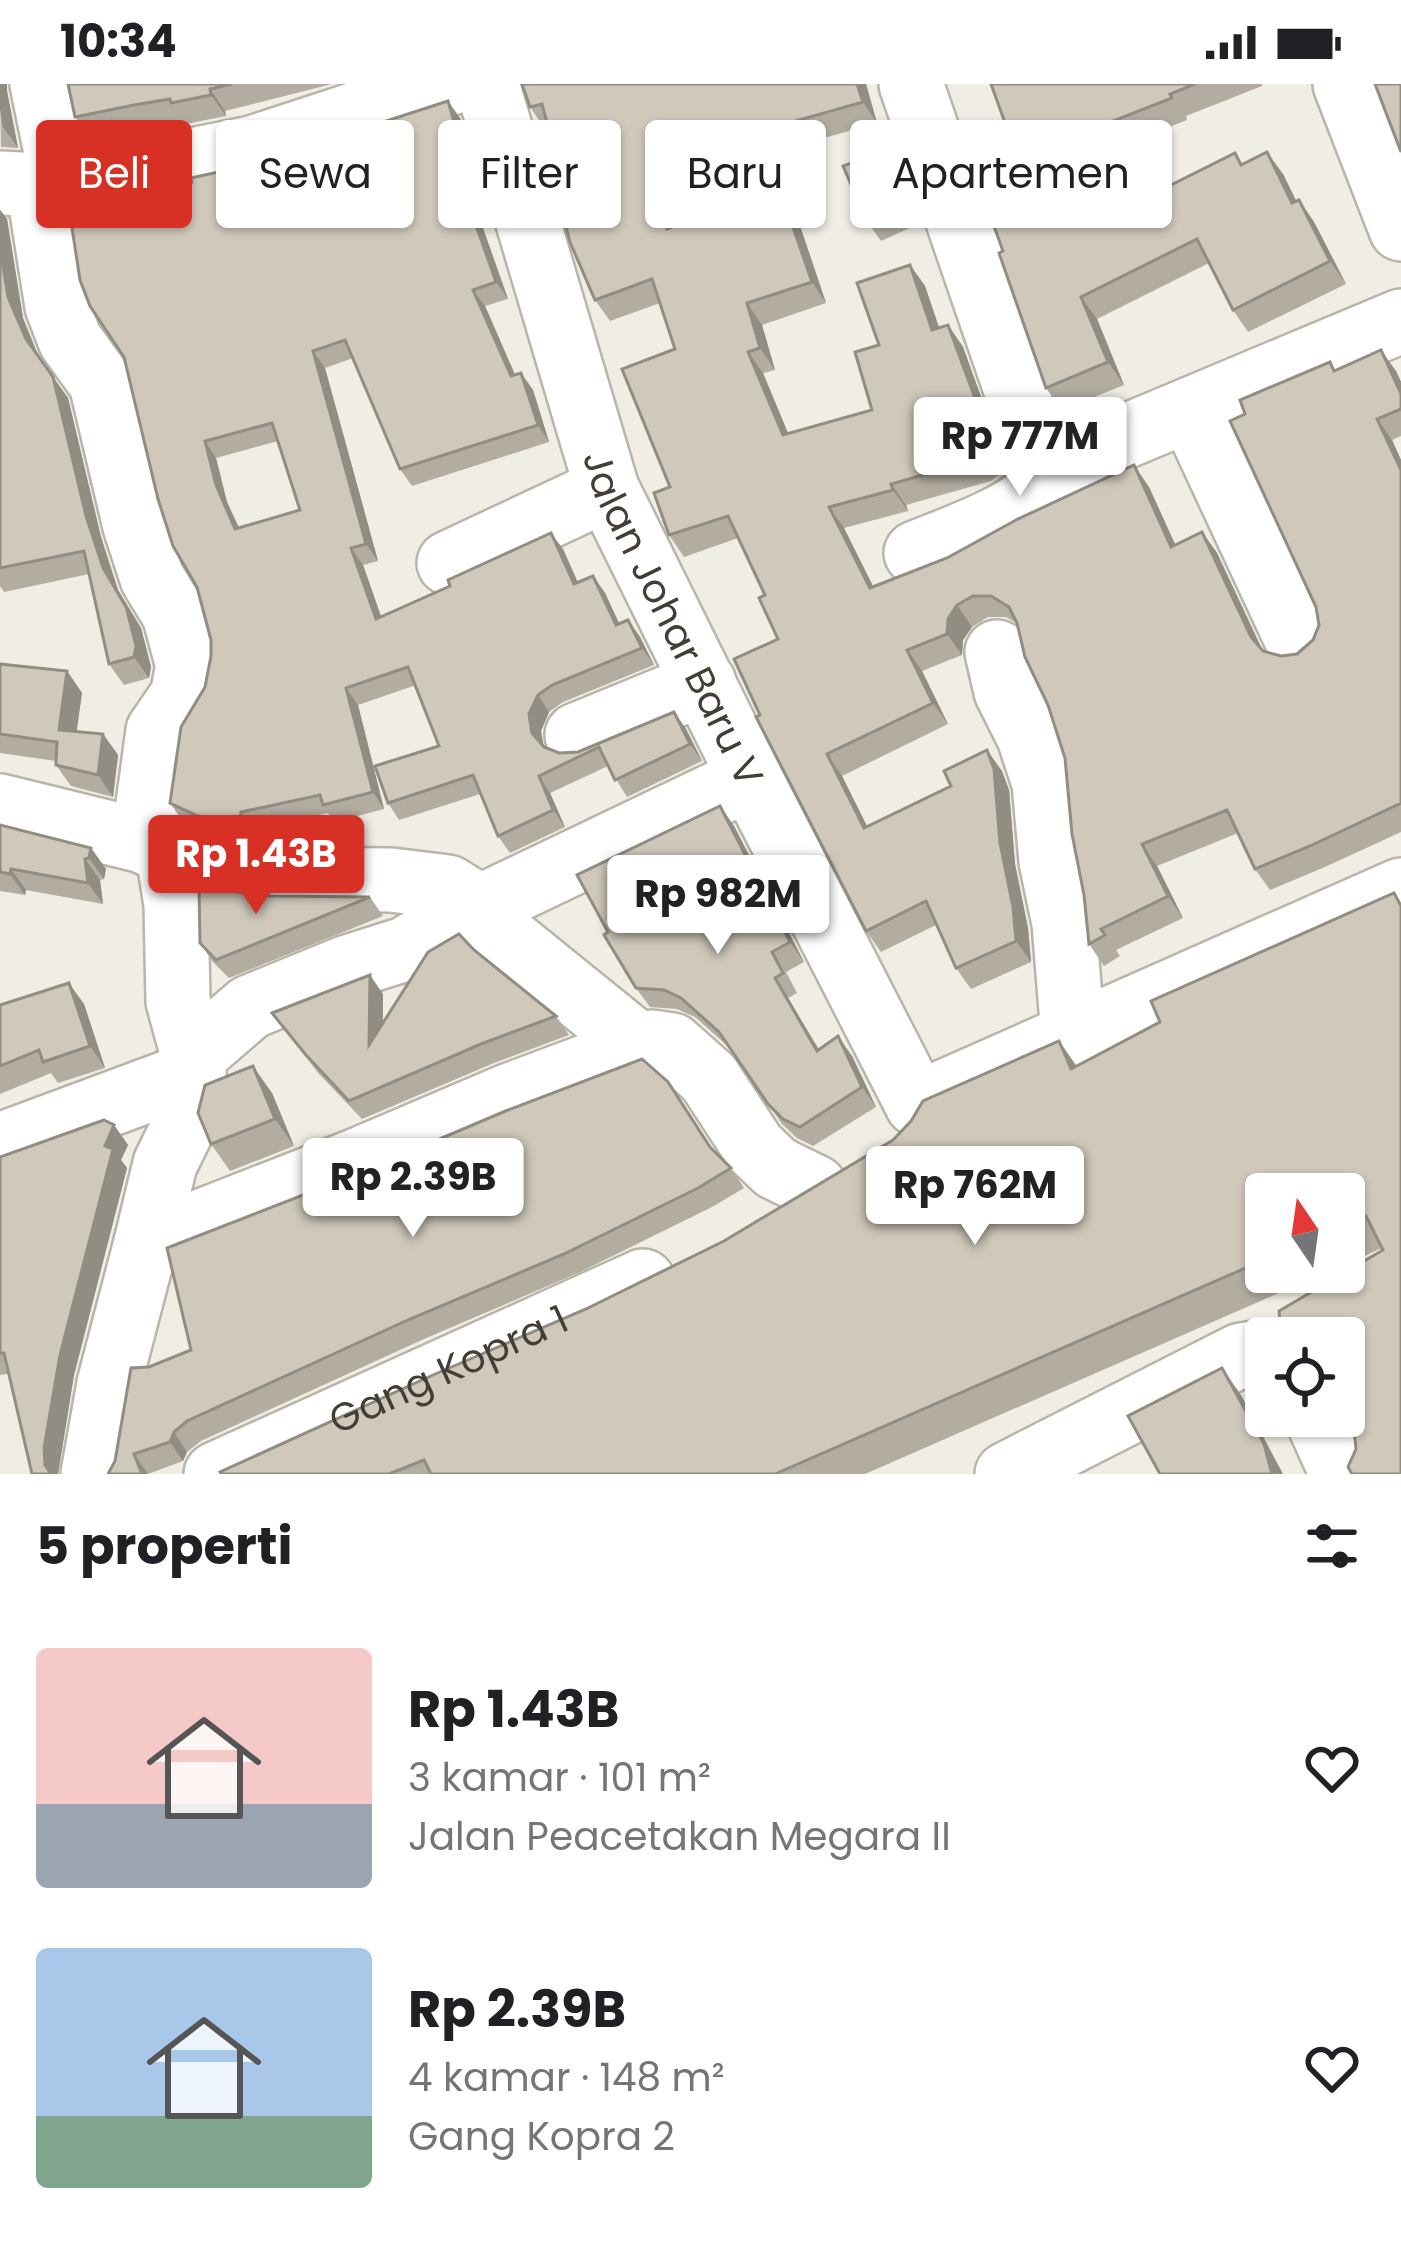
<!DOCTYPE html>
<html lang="id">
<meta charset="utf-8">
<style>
:root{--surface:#fff;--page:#f2f2f2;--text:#202124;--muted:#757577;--accent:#d93025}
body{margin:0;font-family:Poppins,sans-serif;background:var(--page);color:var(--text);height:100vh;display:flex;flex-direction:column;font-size:45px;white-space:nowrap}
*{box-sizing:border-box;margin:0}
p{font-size:39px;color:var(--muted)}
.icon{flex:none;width:66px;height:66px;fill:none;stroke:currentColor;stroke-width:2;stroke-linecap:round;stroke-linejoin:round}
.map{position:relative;height:1390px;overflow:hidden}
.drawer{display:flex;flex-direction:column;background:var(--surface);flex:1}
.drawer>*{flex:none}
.top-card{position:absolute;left:36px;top:36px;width:1329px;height:108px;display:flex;gap:24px}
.needle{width:78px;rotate:347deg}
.tools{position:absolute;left:1245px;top:1089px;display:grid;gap:24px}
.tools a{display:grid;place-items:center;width:120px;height:120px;border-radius:12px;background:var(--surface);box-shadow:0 3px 9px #0004;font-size:60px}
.price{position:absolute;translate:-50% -102px;padding:0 27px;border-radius:12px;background:#fff;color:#222;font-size:39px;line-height:78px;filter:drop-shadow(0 3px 6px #0008)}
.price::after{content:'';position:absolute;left:50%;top:72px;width:36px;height:27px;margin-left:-18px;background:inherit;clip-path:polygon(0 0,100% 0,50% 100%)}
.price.active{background:var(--accent);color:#fff}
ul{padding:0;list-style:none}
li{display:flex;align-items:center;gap:36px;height:300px;padding:0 36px}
li span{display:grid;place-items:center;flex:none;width:336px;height:240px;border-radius:12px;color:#555}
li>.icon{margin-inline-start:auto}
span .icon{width:144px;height:144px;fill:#fffc;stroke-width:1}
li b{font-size:51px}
h2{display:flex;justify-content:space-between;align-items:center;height:144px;padding:0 36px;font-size:51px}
.tag{padding:0 42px;border-radius:12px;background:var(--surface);box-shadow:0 3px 9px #0004;font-size:42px;line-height:108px}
.tag.active{background:var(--accent);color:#fff}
.status{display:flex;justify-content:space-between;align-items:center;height:84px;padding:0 60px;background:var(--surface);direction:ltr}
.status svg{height:33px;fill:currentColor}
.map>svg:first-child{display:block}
</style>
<div class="status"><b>10:34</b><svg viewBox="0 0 49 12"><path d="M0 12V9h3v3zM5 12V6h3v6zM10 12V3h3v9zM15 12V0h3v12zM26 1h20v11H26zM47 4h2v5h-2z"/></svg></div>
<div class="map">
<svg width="1401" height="1390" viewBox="0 0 1401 1390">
<rect width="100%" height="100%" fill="#f0ede5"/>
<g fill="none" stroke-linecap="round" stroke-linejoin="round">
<g stroke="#bab5a8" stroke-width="68">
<g id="minor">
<path d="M42,0L63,102"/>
<path id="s1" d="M487,0L607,405L750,694L917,1020"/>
<path d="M911,0L1035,361C1043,375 1054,378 1069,376L1401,237"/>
<path d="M1345,0L1401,145"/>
<path d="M0,99L63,102L252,64L448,0"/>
<path d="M38,102L57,222L70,256L101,299L135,442L152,494L174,530L188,582L182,612L158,647L143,757"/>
<path d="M1190,326L1298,558"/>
<path d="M916,469C949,455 1034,428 1045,393C1047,386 1046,380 1046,374"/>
<path d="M449,479L607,405"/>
<path d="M997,568L1006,607L1029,653L1044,699L1051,777L1064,839L1073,951"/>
<path d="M577,651L704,599"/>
<path d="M0,722L143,757L199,784L285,795L391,796L448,803L480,823L510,857L641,963"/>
<path d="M168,769L176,821L178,917L193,972L194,989L185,1039L165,1080L146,1159L358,1076L508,1012L652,958L672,961L709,994L754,1063L776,1084L815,1103"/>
<path d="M193,972L250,923L348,883L405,865L480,823L750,694"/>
<path d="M917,1020L1401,806"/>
<path d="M0,1061L194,989"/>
<path d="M1316,1332L1342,1390"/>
<path d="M93,1390L109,1300L146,1159"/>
<path id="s2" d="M216,1390L643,1197"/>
<path d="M1007,1390L1241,1271L1266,1267"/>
</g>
</g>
<use href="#minor" stroke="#fff" stroke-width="63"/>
</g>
<g fill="#b3ada1" fill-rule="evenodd">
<path d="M0,0L7,7L18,64L1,63Z"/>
<path d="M68,0H332L225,27L226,32L186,40L184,37L149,42L90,54L75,33Z"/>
<path d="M522,0H866L877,39L775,68L771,64L694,83L696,90L665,99L676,142L779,103L794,124L826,219L762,241L775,286L763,289L788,350L872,326L879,261L910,181L925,202L939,244L948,241L963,263L1007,385L991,397L906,421L908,427L844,444L873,503L1149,403L1175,461L1202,448L1217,469L1262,565L1281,572L1297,570L1313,556L1319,541L1336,286L1396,287L1401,298V352L1392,356L1401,376V748L1325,783L1270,806L1255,785L1238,749L1157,782L1183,834L1116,866L1120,872L1104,882L1089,860L1084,811L1065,674L1048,621L1018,540L1006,533H988L972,543L963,556L962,571L922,587L948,640L842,692L867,743L1002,687L1009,706L1015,780L1028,844L1031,878L971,905L956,884L936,841L881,868L866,847L760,631L778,555L765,511L738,454L684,473L669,451L675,265L660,219L610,237L595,216L548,44L545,45L530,23Z"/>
<path d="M991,0H1262V2L1186,32L1187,36L1102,69L1123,125L1243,80L1283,90L1296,117L1299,116L1314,138L1346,200L1248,248L1233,226L1209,179L1097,235L1124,301L1062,326L1046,304L1003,167L994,101L1008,47Z"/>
<path d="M460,34L487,127L478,130L508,215L485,222L515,291L521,289L533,306L549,358L412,402L400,385L353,274L325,284L378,477L363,481L381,533L563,465L578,499L593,492L605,509L619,540L628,536L640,553L654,581L563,618L549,628L541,647L544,663L559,669L578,668L674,628L686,645L702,677L627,713L608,682L550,709L565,743L510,769L498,752L480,710L399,736L388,719L439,662L416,601L358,621L384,725L334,738L328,729L253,745L252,754L209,749L182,736L170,719L205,603L211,572V556L197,503L124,273L84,123L192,98L251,81ZM278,357L300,426L239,443L227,418L216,374Z"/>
<path d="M889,65L902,84L921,139L881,157L868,139Z"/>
<path d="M0,126L7,135L23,234L40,275L68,314L101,453L118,506L141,544L151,583L149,594L124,601L109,580L89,490L4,508L0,502Z"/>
<path d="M0,580L67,587L82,609L76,647L103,650L118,671L113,713L71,702L56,681V677L0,669V672Z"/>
<path d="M720,722L734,742L804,878L786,888L797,909L788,914L819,966L852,972L876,1023L813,1062L797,1054L782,1040L732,966L695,933L677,925L650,923L636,904L608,848Z"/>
<path d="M0,741L91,764L106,785L104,795L100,796L103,820L26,806L25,811L0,807Z"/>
<path d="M1394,809L1401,1390L1356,1365L1383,1166L1382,1164L1344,1181V1110H1266V1188H1327L865,1390H221L586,1225L724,1157L1059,957L1076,982Z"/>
<path d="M271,812L370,813L383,832L229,894L213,878L200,859Z"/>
<path d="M474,866L556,932L569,951L494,979L362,1035L319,990L272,929L383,910V940Z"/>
<path d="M84,920L105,984L58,999L51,989L0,1010V921Z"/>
<path d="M272,1009L294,1062L230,1087L211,1060Z"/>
<path d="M114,1041L128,1061L121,1076L127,1084L74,1291L58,1390H32L8,1290L0,1291V1073Z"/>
<path d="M713,1066L731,1084L744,1104L712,1123L578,1189L424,1255L201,1357L187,1368L183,1377L148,1390L115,1377L149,1283Z"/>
</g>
<g fill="#928d83">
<path d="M0,0H7V7L18,64L3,43L0,26Z"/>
<path d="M857,0H866L877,39L863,18Z"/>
<path d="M210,5L225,27L226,32L211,11Z"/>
<path d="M448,17L460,34L487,127L475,110Z"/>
<path d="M1087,47L1102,69L1133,150L1117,128Z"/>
<path d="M679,62L694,83L696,90L681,69Z"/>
<path d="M889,65L902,84L921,139L908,120Z"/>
<path d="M1267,68L1283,90L1308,141L1292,119Z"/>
<path d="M650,78L665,99L682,166L667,145Z"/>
<path d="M779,103L794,124L826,219L812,198Z"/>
<path d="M466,113L478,130L508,215L496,198Z"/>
<path d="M1299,116L1314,138L1346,200L1330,177Z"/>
<path d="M0,126L7,135L23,234L40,277L26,255L8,213L0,163Z"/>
<path d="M910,181L925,202L947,267L932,246Z"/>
<path d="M473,206L485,222L523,309L511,292Z"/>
<path d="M1081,213L1097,235L1124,301L1108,278Z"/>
<path d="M747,219L762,241L775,286L760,264Z"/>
<path d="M948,241L963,263L1007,385L993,363Z"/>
<path d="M1381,266L1396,287L1401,298V310Z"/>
<path d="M313,267L325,284L378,477L366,460Z"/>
<path d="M748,268L763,289L798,373L783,351Z"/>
<path d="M521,289L533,306L549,358L538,341Z"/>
<path d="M53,293L68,314L101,453L118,506L141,544L151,583L149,594L134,573L86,432Z"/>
<path d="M1377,335L1392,356L1401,376V386Z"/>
<path d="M205,357L216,374L227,418L246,461L235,445L216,401Z"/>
<path d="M1134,381L1149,403L1186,484L1171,463Z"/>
<path d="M891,400L906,421L908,427L893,406Z"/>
<path d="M829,423L844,444L885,526L870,504Z"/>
<path d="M1202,448L1217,469L1266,574L1251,553Z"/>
<path d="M551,449L563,465L586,517L574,500Z"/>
<path d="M351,464L363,481L388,552L376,535Z"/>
<path d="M593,492L605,509L628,558L616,541Z"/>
<path d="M957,521L972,543L963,556L962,571L947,550L948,535Z"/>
<path d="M628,536L640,553L654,581L642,564Z"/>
<path d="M907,566L922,587L948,640L933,619Z"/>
<path d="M67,587L82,609L74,667L59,646Z"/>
<path d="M346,604L358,621L384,725L373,708Z"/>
<path d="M538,611L549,628L541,647L544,666L532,649L529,630Z"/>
<path d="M674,628L686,645L702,677L690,660Z"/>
<path d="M103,650L118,671L113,713L98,691Z"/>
<path d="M987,666L1002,687L1009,706L1015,780L1028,844L1031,878L1016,857Z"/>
<path d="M827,670L842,692L879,766L864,744Z"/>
<path d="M539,692L550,709L565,743L553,726Z"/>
<path d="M720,722L734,742L804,878L790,858Z"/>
<path d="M241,728L253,745L252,754L240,738Z"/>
<path d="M1142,760L1157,782L1183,834L1168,812Z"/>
<path d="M91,764L106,785L104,795L89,774Z"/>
<path d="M85,775L100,796L103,820L88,799Z"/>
<path d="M11,785L26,806L25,811L10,790Z"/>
<path d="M370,891L383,910L382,980L369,961Z"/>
<path d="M775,894L788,914L831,986L817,967Z"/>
<path d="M69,899L84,920L105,984L90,962Z"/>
<path d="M838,952L852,972L876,1023L862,1003Z"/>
<path d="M1059,957L1080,987L1071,985Z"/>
<path d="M253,982L272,1009L294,1062L275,1035Z"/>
<path d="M114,1041L128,1061L121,1076L127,1084L74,1291L58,1390H51L45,1381L44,1364L60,1271L105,1062Z"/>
<path d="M1222,1284L1241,1311L1283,1390H1272Z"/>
<path d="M174,1348L187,1368L183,1377L170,1358Z"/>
<path d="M134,1370L148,1390H142Z"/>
</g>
<g fill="#d0c9bb" stroke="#928d83" stroke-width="3" fill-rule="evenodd">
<path d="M68,0H232L210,5L211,11L171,19L170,15L134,21L75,33Z"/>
<path d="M522,0H857L863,18L760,47L758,42L679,62L681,69L650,78L667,145L779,103L812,198L747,219L760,264L748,268L783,351L872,326L855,268L879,261L857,199L910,181L932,246L948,241L993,363L976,376L891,400L893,406L829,423L870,504L947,474L1016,436L1134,381L1171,463L1202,448L1251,553L1263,567L1281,572L1297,570L1313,556L1319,541L1316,523L1230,337L1245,330L1240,316L1330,278L1334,287L1381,266L1401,310V325L1377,335L1401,386V719L1310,762L1255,785L1227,726L1142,760L1168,812L1101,845L1105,851L1089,860L1084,811L1072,750L1065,674L1048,621L1025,573L1017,539L1009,523L991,512H973L957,521L948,535L947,550L907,566L933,619L827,670L864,744L951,702L944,687L987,666L994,685L1000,759L1013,823L1016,857L956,884L926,817L866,847L756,633L760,631L734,575L778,555L759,514L765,511L728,432L669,451L654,409L670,403L622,285L675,265L652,195L595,216L570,158L557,108L565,106L542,20L530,23Z"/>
<path d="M991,0H1195L1170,10L1172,14L1087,47L1117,128L1235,69L1241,81L1267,68L1292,119L1299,116L1330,177L1233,226L1197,155L1081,213L1108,278L1046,304L999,169L1003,167L981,106L994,101L980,56L1008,47Z"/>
<path d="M1375,0H1401V68Z"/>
<path d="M448,17L475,110L466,113L496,198L473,206L511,292L521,289L538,341L400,385L345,256L313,267L366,460L351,464L376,535L450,502L448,496L551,449L574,500L593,492L616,541L628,536L642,564L552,601L538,611L529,630L532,649L544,663L559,669L578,668L674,628L690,660L615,696L599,663L539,692L553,726L498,752L473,691L388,719L375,682L439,662L408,583L346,604L373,708L323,721L320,711L241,728L240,738L198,732L170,719L181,643L205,603L211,572V556L197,503L173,462L158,415L124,273L90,222L80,196L68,118L80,116L81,123L192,98L191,94L251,81ZM272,339L300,426L235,445L216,401L205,357Z"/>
<path d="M889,65L908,120L868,139L843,82Z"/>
<path d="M0,163L8,213L26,255L53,293L86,432L103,484L126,523L136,562L134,573L109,580L84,467L0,484Z"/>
<path d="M0,580L67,587L59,646L103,650L98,691L56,681L57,658L0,650Z"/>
<path d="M720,722L790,858L772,868L783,889L775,894L817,967L838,952L862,1003L800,1043L783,1035L768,1020L719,948L681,914L664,906L636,904L604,851L608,848L577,791Z"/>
<path d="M0,741L91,764L89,774L85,775L88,799L11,785L10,790L0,788Z"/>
<path d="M199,803L271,812L370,813L216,876L200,859Z"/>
<path d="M1394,809L1401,822V1390H1352L1348,1383L1356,1365L1354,1346L1344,1324V1254H1287L1280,1238L1279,1227L1383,1166L1366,1132L1344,1141V1110H1266V1175L775,1390H431L424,1376L389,1390H221L220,1388L433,1291L586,1225L724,1157L893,1056L911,1037L923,1017L1059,957L1071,985L1160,938L1151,917Z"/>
<path d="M459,850L474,866L556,932L481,960L349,1017L306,971L272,929L370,891L369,961L428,868Z"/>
<path d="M69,899L90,962L43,978L39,966L0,982V921Z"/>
<path d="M642,975L668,998L710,1063L731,1084L698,1104L564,1170L410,1235L187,1337L174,1348L170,1358L134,1370L142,1390H108L115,1377L131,1284L149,1283L191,1266L167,1164L357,1090L508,1026Z"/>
<path d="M253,982L275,1035L211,1060L198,1029L205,1001Z"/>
<path d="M104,1036L114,1041L105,1062L113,1065L60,1271L44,1364L45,1381L51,1390H32L4,1269H0V1073Z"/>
<path d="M1222,1284L1264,1360L1272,1390H1160L1128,1332Z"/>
</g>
<g text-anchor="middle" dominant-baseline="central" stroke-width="12" stroke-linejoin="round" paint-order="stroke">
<g font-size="39" fill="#423e35" stroke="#fff">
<text stroke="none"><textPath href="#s1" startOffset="567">Jalan Johar Baru V</textPath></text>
<text stroke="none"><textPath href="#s2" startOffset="255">Gang Kopra 1</textPath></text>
</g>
</g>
</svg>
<div class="tools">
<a><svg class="needle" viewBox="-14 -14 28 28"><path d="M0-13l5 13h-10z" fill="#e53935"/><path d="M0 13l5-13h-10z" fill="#757577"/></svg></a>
<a><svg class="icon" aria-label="locate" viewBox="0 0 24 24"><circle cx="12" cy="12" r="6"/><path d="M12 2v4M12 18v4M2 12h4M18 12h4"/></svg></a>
</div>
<b class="price" style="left:1020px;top:415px">Rp 777M</b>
<b class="price active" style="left:256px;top:833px">Rp 1.43B</b>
<b class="price" style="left:718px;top:873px">Rp 982M</b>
<b class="price" style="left:413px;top:1156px">Rp 2.39B</b>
<b class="price" style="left:975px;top:1164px">Rp 762M</b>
<div class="top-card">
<a class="tag active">Beli</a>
<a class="tag">Sewa</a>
<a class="tag">Filter</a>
<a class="tag">Baru</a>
<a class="tag">Apartemen</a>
</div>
</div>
<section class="drawer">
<h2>5 properti<svg class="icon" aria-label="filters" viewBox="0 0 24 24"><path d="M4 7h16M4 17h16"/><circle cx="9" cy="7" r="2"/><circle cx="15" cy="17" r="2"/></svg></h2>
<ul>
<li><span style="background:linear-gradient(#f6c9c9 65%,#9aa5b1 0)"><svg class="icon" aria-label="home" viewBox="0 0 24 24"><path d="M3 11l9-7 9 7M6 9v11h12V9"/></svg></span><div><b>Rp 1.43B</b><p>3 kamar · 101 m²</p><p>Jalan Peacetakan Megara II</p></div><svg class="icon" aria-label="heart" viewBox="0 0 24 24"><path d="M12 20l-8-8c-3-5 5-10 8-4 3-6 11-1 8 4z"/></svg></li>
<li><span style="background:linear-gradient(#a9c7e8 70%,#7fa58c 0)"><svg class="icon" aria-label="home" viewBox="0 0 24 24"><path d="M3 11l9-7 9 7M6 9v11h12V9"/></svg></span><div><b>Rp 2.39B</b><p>4 kamar · 148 m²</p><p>Gang Kopra 2</p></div><svg class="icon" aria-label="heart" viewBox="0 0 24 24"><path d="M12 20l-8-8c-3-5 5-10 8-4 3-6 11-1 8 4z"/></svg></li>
</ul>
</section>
